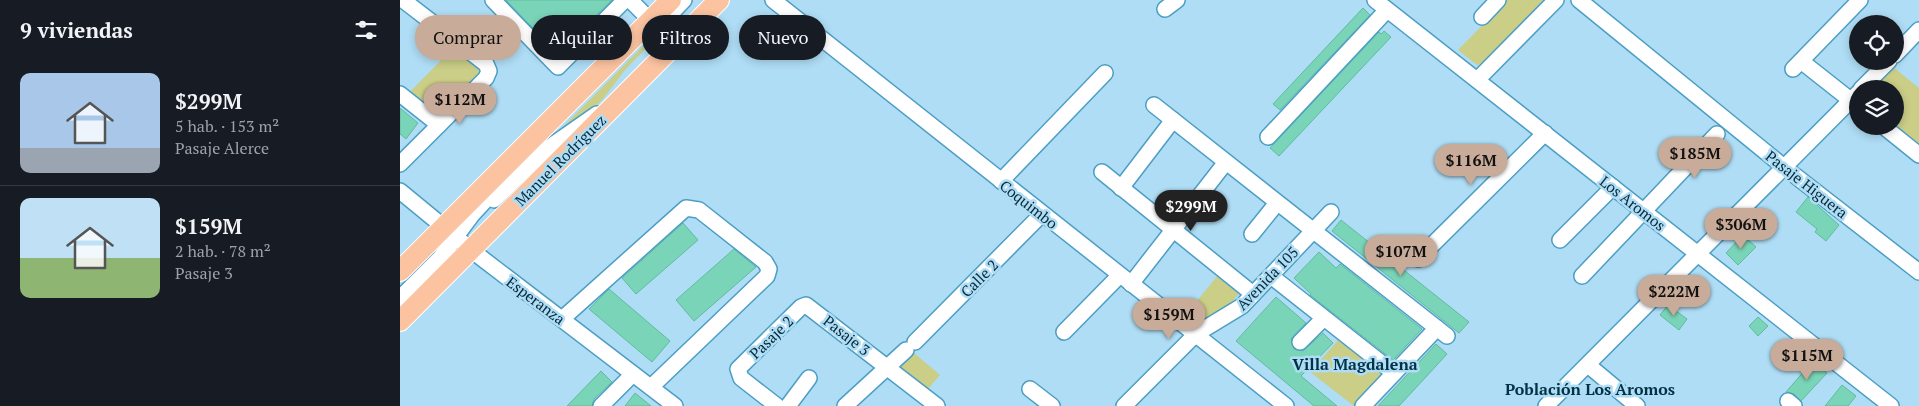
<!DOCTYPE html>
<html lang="es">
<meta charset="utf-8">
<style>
:root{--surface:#171b24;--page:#20242c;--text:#f1f3f6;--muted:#9ea1a6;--line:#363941;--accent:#c8ab98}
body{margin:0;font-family:"PT Serif",serif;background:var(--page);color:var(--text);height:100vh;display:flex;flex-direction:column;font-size:19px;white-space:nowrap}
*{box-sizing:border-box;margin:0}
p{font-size:16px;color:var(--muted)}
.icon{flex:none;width:28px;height:28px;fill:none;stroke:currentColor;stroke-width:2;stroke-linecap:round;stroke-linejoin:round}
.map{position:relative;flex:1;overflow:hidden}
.side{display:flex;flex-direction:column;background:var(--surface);width:400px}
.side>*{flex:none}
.hud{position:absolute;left:15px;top:15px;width:475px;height:45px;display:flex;gap:10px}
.controls{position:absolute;left:1449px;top:15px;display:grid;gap:10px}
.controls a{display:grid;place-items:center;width:55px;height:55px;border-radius:50%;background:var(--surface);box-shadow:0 2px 8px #0003;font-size:25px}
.price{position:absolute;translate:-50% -42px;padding:0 11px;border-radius:18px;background:var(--accent);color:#111;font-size:16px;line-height:32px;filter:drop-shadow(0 1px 2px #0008)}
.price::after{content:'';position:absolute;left:50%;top:30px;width:15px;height:11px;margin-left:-8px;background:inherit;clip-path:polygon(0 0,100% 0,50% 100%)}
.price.on{background:#222;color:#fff}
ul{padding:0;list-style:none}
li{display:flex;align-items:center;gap:15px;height:125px;padding:0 20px}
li+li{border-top:1px solid var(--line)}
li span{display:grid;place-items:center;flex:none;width:140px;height:100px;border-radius:10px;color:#555}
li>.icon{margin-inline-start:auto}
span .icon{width:60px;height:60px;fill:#fffc;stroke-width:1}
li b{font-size:21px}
h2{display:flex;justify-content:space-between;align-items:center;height:60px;padding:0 20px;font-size:21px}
.chip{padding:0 18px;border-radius:22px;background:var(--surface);box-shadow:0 2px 8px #0003;font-size:18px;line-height:45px}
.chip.on{background:var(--accent);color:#111}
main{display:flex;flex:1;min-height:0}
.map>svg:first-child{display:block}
</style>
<main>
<section class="side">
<h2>9 viviendas<svg class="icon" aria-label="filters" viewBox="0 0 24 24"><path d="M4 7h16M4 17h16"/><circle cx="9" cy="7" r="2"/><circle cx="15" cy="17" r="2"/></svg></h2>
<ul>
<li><span style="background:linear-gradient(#a9c7e8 75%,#9aa5b1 0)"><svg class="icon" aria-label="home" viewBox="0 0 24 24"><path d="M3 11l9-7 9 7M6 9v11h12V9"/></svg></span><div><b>$299M</b><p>5 hab. · 153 m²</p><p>Pasaje Alerce</p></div></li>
<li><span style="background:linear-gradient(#bfe0f5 60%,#8fb573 0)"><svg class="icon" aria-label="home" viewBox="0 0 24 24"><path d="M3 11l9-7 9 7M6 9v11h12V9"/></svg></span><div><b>$159M</b><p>2 hab. · 78 m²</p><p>Pasaje 3</p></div></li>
</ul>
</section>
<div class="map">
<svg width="1519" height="406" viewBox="0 0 1519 406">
<rect width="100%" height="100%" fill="#afddf5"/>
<g fill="#cace86">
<path d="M289,0H293L225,70L202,100L184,118L146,144Z"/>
<path d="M1107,0H1144L1082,63L1077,65L1058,50Z"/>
<path d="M54,47L79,67L80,72L39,113L34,114L9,93Z"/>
<path d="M1493,67L1519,88V147L1495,126V89H1471Z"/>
<path d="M819,274L841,291L828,307L799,322L787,313Z"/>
<path d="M940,338L985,373L954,406L910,372Z"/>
<path d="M514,353L540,375L526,391L498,368Z"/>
</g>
<g fill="#7ad5b8" stroke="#60bb9f">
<path d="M106,0H212L157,53Z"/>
<path d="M963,8L970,15L880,110L873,104Z"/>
<path d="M984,31L991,37L879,156L870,148L979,32L981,34Z"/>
<path d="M0,108L18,123L6,139L0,134Z"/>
<path d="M1408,197L1439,225L1426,241L1415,232L1417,229L1396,212Z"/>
<path d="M941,220L1069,322L1059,333L932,231Z"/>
<path d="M283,223L298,240L236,294L222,278Z"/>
<path d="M1343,235L1356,247L1338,265L1326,253Z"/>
<path d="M334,249L356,267L294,321L276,300Z"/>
<path d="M919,252L936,268L940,264L1022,329L993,360L910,295L911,294L894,278Z"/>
<path d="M209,289L270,341L252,362L189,309Z"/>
<path d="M876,297L906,323L891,339L894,349L903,351L923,333L933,343L901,376L937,406H914L836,341Z"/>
<path d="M1268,305L1287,319L1279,330L1260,315Z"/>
<path d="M1358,317L1368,326L1358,336L1349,326Z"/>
<path d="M1036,344L1047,354L1025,378L999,406H978Z"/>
<path d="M1412,362L1427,373L1401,401L1394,394L1386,392Z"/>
<path d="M201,371L212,382L194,399L192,406H167Z"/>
<path d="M1442,385L1456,396L1448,406H1425Z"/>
<path d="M235,393L251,406H225Z"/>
</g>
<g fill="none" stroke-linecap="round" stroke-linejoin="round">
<g stroke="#4c9ec4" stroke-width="18">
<g id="minor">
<path d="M93,0L158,67L225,0"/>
<path d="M230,0L251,21"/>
<path d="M373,0L886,406"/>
<path d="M975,0L1491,406"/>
<path d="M1179,0L1384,167L1519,272"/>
<path d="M765,9L777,0"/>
<path d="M1082,17L1098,0"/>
<path d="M264,21L284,0"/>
<path d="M1495,55L1519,30"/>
<path d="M1401,61L1458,106"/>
<path d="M1393,69L1460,0"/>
<path d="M1077,80L1156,0"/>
<path d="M1461,89L1489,61"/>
<path d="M0,94L39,125"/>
<path d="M754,105L1047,336"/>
<path d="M1483,126L1519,155"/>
<path d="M868,137L987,10"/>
<path d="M0,164L86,78L89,71L86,64L3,0"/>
<path d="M702,172L853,294"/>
<path d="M601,181L705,73"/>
<path d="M721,188L773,120"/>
<path d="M0,191L79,256L275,406"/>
<path d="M94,200L144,151L197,114"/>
<path d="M852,234L877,203"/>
<path d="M1160,240L1213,187"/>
<path d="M1018,259L1145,133"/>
<path d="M871,276L994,373"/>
<path d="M1182,276L1317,134"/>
<path d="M731,284L826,162"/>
<path d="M0,298L40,258L72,215L98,187"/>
<path d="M162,319L286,208L299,210L365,262L369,269L367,276L251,387"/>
<path d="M664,332L720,275"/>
<path d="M515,342L642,214"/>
<path d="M900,342L924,318"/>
<path d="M1188,365L1237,406"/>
<path d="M630,389L652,406"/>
<path d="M1388,401L1394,406"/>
<path d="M201,406L233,374"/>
<path d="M377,406L341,378L338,369L401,307L406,305L537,406"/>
<path d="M388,406L409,378"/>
<path d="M445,406L506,350"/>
<path d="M724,406L796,334L842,306L931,212"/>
<path d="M963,406L1037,328"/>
<path d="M1146,406L1458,93"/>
</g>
</g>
<g stroke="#fff" stroke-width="22">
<g id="major">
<path d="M0,271L271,0"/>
<path d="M0,321L319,0"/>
</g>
</g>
<use href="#minor" stroke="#fff" stroke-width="15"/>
<use href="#major" stroke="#fbc3a0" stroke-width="20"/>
</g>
<g text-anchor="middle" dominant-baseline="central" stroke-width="5" stroke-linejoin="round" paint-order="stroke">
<g font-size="15" fill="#052939" stroke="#afddf5">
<text transform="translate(160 160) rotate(-45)">Manuel Rodríguez</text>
<text transform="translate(1407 184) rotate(38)">Pasaje Higuera</text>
<text transform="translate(1233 203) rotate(38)">Los Aromos</text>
<text transform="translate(629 204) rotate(38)">Coquimbo</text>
<text transform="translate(579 278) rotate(-45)">Calle 2</text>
<text transform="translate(867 278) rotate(-46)">Avenida 105</text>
<text transform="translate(136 300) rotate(37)">Esperanza</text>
<text transform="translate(447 335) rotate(38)">Pasaje 3</text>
<text transform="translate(371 337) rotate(-44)">Pasaje 2</text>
</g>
<g font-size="16" font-weight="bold" fill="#013144" stroke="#afddf5">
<text x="955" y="364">Villa Magdalena</text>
<text x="1190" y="389">Población Los Aromos</text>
</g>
</g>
</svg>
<div class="controls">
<a><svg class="icon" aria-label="locate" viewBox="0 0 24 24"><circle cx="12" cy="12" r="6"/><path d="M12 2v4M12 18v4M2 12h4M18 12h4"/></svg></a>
<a><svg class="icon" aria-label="layers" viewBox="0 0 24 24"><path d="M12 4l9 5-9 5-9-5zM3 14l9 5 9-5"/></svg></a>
</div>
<b class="price" style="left:60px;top:125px">$112M</b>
<b class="price" style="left:1295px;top:179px">$185M</b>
<b class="price" style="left:1071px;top:186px">$116M</b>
<b class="price on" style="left:791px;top:232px">$299M</b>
<b class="price" style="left:1341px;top:250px">$306M</b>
<b class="price" style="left:1001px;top:277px">$107M</b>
<b class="price" style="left:1274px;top:317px">$222M</b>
<b class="price" style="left:769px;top:340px">$159M</b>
<b class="price" style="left:1407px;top:381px">$115M</b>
<div class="hud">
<a class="chip on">Comprar</a>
<a class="chip">Alquilar</a>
<a class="chip">Filtros</a>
<a class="chip">Nuevo</a>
</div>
</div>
</main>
